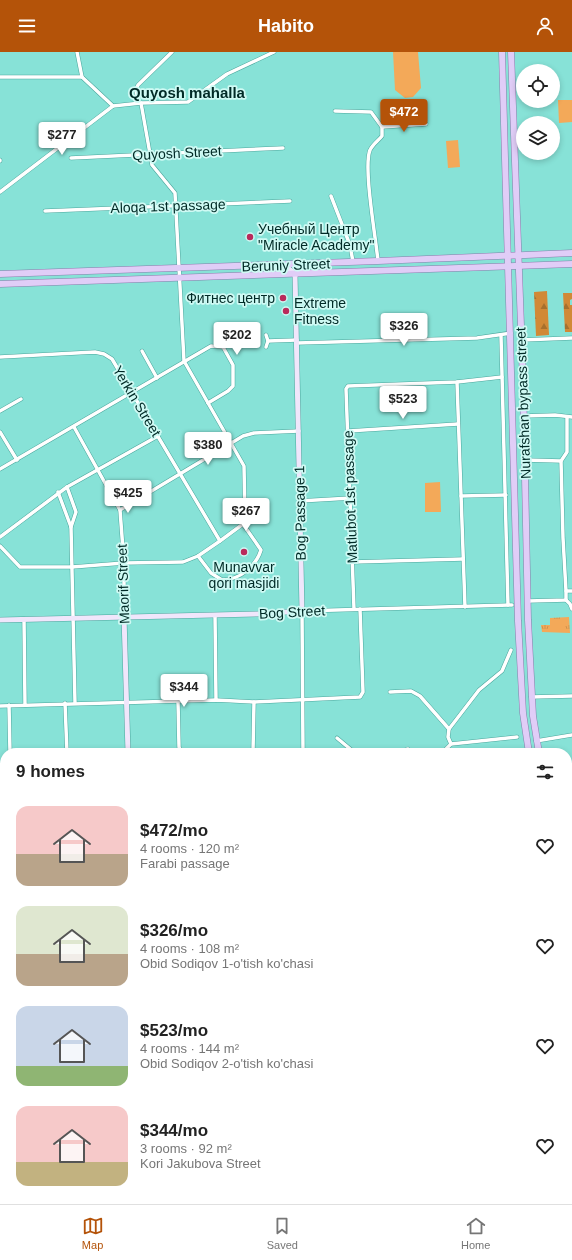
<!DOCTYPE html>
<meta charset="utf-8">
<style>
:root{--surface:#fff;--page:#f2f2f2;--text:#222;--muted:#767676;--line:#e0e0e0;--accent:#b45309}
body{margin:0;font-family:Arial,sans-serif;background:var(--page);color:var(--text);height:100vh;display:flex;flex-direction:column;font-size:15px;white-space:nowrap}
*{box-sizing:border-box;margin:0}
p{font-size:13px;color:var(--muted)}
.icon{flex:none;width:22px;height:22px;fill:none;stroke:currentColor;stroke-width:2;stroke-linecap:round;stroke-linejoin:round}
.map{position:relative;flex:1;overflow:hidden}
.panel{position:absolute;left:0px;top:696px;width:572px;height:456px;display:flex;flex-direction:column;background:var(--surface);border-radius:16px 16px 0 0;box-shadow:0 2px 6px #0003}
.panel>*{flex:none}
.fabs{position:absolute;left:516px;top:12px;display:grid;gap:8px}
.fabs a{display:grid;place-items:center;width:44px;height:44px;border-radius:50%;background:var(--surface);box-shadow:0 2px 6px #0003;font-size:20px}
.price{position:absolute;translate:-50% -34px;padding:0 9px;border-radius:4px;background:#fff;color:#222;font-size:13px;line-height:26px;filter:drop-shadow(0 1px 2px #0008)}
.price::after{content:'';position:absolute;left:50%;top:24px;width:12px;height:9px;margin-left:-6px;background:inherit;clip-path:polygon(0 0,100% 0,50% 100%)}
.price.selected{background:var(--accent);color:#fff}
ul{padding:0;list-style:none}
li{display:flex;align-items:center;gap:12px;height:100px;padding:0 16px}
li span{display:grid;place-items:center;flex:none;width:112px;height:80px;border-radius:12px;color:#555}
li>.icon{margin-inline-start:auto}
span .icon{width:48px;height:48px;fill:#fffc;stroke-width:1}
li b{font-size:17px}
h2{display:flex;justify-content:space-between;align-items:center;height:48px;padding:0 16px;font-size:17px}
header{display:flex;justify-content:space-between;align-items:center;height:52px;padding:0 16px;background:var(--accent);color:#fff;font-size:18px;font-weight:700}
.menu{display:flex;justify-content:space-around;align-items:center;height:56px;border-top:1px solid var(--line);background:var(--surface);font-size:11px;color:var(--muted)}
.menu a{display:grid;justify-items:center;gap:2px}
.menu .selected{color:var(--accent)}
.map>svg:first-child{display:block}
</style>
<header><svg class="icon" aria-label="menu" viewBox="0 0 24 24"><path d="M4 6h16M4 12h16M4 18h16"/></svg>Habito<svg class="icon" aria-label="person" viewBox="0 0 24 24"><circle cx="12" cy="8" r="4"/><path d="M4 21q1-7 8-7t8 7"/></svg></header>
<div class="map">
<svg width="572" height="1152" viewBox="0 0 572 1152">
<defs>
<pattern id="grass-tufts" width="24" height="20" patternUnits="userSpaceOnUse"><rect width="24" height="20" fill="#f3a959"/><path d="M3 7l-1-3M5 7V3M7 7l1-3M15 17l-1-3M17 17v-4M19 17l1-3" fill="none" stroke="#cf924d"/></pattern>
<pattern id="forest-firs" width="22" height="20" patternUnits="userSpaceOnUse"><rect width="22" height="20" fill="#d18936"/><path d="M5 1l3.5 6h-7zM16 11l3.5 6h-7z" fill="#a7702d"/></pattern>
</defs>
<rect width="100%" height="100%" fill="#87e2d7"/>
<path fill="url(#grass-tufts)" d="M569,565L570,581L542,580L541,573H550V566Z"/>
<g fill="url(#forest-firs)">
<path d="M547,239L549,283L536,284L534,240Z"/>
<path d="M563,241H572V247L570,248V253H572V280H565Z"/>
</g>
<g fill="#f3a959">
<path d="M393,0H418L421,36L413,45L405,46L395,38Z"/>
<path d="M558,48H572V70L559,71Z"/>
<path d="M389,49L390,68H381L380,50Z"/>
<path d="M393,49H420V64L394,65Z"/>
<path d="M458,88L460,115L448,116L446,89Z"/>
<path d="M440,430L441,460H425V431Z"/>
</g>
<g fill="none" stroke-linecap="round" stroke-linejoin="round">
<path stroke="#1798ee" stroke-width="1.5" d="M522,1147V1152"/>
<g stroke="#4aa69c" stroke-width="4.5">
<g id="street">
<path d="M77,0L82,25"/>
<path d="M0,25H82L113,54"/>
<path d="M137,51L136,37L138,33L172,0"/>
<path d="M335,59L371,60L382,75V84C378,89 373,92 370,98C363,115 376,187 378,209"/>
<path d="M382,75L426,72"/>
<path d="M71,106L283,96"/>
<path d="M0,108V109"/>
<path d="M0,140L113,54L141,51L188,50L227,22L274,0"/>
<path d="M331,144L350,193L353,210"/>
<path d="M45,159L290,149"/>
<path d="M266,283L268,289L266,295"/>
<path d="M501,284L508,553"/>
<path d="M522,288L572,286"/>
<path d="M268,289L297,288"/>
<path d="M297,291L477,286L511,281"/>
<path d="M223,295L234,289L233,285"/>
<path d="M142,299L157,326"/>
<path d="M0,305L95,300L104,302L112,307L220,489"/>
<path d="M457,330L465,555"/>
<path d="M0,359L21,347"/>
<path d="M524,364L555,363L572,365"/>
<path d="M74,375L120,458L124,511V564"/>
<path d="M348,379L458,372"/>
<path d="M0,380L17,408"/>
<path d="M525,408L561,409"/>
<path d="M0,417L211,294L223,295L233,313V334L228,339L208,351"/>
<path d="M67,435L76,460L71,475"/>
<path d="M58,440L71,475L75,651"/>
<path d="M461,444L506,443"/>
<path d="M299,449L351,446"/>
<path d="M120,458L243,384L254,381L299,379"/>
<path d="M0,485L67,435L158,384"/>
<path d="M0,494L20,515H72L124,511L183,510L198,504L220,489L243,472L245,467L244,414L184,309L175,141L152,113L141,51"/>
<path d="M198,504L211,521L222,528C240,528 256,514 261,498L243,472"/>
<path d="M353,510L463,507"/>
<path d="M566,539L563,486L561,409L567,400V366"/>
<path d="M566,548L570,552L572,557"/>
<path d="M528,549L566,548V539H572"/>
<path d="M354,557L346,337L348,334L457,330L502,325"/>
<path d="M215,563L216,648"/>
<path d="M24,567L25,653"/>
<path d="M390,640L411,639L420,644L449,677"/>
<path d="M531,645L572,644"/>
<path d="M178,649L179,695L182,701"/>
<path d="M65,651L67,701"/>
<path d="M9,653L10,701"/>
<path d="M0,654L216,648L254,650L360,645L363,640L360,557"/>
<path d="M337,686L355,701"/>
<path d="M536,689L572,683"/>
<path d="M451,692L448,685L449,677L479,638L502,619L511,598"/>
<path d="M197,701L253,699L254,650"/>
<path d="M303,701L302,559L512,553"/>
<path d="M397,701L408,697"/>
<path d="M442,701L451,692L517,685"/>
<path d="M0,764H5"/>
<path d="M0,873H5"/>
<path d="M0,949L5,957"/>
<path d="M0,1023L5,1020"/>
<path d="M567,1085L572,1081"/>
<path d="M0,1095L5,1094"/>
<path d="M567,1115L572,1111"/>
<path d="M19,1147L20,1152"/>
<path d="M77,1147V1152"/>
<path d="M197,1147V1152"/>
<path d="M422,1147L426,1152"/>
<path d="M512,1147H517"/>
<path d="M536,1147L539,1152"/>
<path d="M247,1152L253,1147"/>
<path d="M443,1152L449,1147"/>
</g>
</g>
<g stroke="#4aa69c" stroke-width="6">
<g id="secondary">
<path d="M295,222L307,212"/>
<path d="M124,564L128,701"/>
<path d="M0,568L257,562L302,559L295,222L284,213"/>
<path d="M140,1147V1152"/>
<path d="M347,1147L351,1152"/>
<path d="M337,1152L343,1147"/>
</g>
</g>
<g stroke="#857eaa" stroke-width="7">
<g id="primary">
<path d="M502,0L518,569L523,661L529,701"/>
<path d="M511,0L523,329L528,568L533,664L539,701"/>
<path d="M0,222L378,209L572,201"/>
<path d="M0,232L572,212"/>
<path d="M567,814L572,834"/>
<path d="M567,866L572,887"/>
</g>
</g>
<use href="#street" stroke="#fff" stroke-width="3.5"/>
<use href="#secondary" stroke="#f0e6fb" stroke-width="5"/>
<use href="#primary" stroke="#e0cdf7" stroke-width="6"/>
</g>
<g fill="#b92a5b" stroke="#cffaf4" stroke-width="1.5">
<circle cx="250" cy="185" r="4"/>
<circle cx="283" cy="246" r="4"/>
<circle cx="286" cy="259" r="4"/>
<circle cx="244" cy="500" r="4"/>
</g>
<g text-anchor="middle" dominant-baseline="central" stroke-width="3.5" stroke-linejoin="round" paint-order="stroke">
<g font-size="14" fill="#002a26" stroke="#cffaf4">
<text transform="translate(177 101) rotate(-3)">Quyosh Street</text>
<text transform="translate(168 154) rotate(-2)">Aloqa 1st passage</text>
<text transform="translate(286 213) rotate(-2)">Beruniy Street</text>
<text transform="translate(137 349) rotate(59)">Yerkin Street</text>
<text transform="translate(523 351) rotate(-92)">Nurafshan bypass street</text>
<text transform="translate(350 445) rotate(-92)">Matlubot 1st passage</text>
<text transform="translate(300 461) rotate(-91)">Bog Passage 1</text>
<text transform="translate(123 532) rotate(-92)">Maorif Street</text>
<text transform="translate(292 560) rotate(-3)">Bog Street</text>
</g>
<g font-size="14" fill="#002a26" stroke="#cffaf4" text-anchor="start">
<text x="258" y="177">Учебный Центр<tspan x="258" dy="16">"Miracle Academy"</tspan></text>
<text x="275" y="246" text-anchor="end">Фитнес центр</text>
<text x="294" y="251">Extreme<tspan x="294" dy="16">Fitness</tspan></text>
<text x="244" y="515" text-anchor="middle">Munavvar<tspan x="244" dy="16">qori masjidi</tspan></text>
</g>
<g font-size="15" font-weight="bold" fill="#002a26" stroke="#cffaf4">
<text x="187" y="40">Quyosh mahalla</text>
</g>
</g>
</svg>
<div class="fabs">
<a><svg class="icon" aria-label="locate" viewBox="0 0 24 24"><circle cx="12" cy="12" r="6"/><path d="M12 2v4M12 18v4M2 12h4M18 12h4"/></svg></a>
<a><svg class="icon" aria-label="layers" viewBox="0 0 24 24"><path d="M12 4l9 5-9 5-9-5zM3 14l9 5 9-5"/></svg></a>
</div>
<b class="price selected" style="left:404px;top:81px">$472</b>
<b class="price" style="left:62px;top:104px">$277</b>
<b class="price" style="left:404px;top:295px">$326</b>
<b class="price" style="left:237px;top:304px">$202</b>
<b class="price" style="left:403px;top:368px">$523</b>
<b class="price" style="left:208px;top:414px">$380</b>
<b class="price" style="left:128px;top:462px">$425</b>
<b class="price" style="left:246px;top:480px">$267</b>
<b class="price" style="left:184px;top:656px">$344</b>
<section class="panel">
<h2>9 homes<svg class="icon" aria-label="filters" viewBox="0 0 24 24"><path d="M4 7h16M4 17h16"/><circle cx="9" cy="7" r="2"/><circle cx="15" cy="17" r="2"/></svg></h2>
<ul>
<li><span style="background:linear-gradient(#f6c9c9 60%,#b9a48a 0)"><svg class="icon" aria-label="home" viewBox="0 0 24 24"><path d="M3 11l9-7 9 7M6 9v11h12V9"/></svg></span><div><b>$472/mo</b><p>4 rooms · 120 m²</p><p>Farabi passage</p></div><svg class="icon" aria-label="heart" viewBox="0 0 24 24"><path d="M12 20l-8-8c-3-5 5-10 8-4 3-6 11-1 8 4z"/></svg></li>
<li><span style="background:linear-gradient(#dfe7d0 60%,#b9a48a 0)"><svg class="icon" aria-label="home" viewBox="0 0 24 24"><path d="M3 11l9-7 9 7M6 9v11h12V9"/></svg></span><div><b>$326/mo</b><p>4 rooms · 108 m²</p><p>Obid Sodiqov 1-o'tish ko'chasi</p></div><svg class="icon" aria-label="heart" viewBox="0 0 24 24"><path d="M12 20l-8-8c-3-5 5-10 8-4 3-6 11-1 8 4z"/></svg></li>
<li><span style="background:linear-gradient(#c9d6e8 75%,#8fb573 0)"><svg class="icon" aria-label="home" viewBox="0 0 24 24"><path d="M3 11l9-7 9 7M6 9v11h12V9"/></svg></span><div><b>$523/mo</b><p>4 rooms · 144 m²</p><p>Obid Sodiqov 2-o'tish ko'chasi</p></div><svg class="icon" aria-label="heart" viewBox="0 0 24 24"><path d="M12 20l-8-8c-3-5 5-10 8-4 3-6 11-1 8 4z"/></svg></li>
<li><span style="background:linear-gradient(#f6c9c9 70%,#c2b280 0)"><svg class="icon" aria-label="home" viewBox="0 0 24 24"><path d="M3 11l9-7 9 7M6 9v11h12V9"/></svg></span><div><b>$344/mo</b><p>3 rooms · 92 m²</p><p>Kori Jakubova Street</p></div><svg class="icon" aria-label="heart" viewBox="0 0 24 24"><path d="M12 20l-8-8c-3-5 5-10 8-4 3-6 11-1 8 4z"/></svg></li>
</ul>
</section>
</div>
<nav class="menu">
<a class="selected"><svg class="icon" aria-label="map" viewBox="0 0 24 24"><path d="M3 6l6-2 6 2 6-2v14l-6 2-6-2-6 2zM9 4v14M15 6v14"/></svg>Map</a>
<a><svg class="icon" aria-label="saved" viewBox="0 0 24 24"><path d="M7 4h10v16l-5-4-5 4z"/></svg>Saved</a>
<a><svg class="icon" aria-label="home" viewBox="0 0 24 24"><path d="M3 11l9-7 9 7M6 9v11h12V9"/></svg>Home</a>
</nav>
